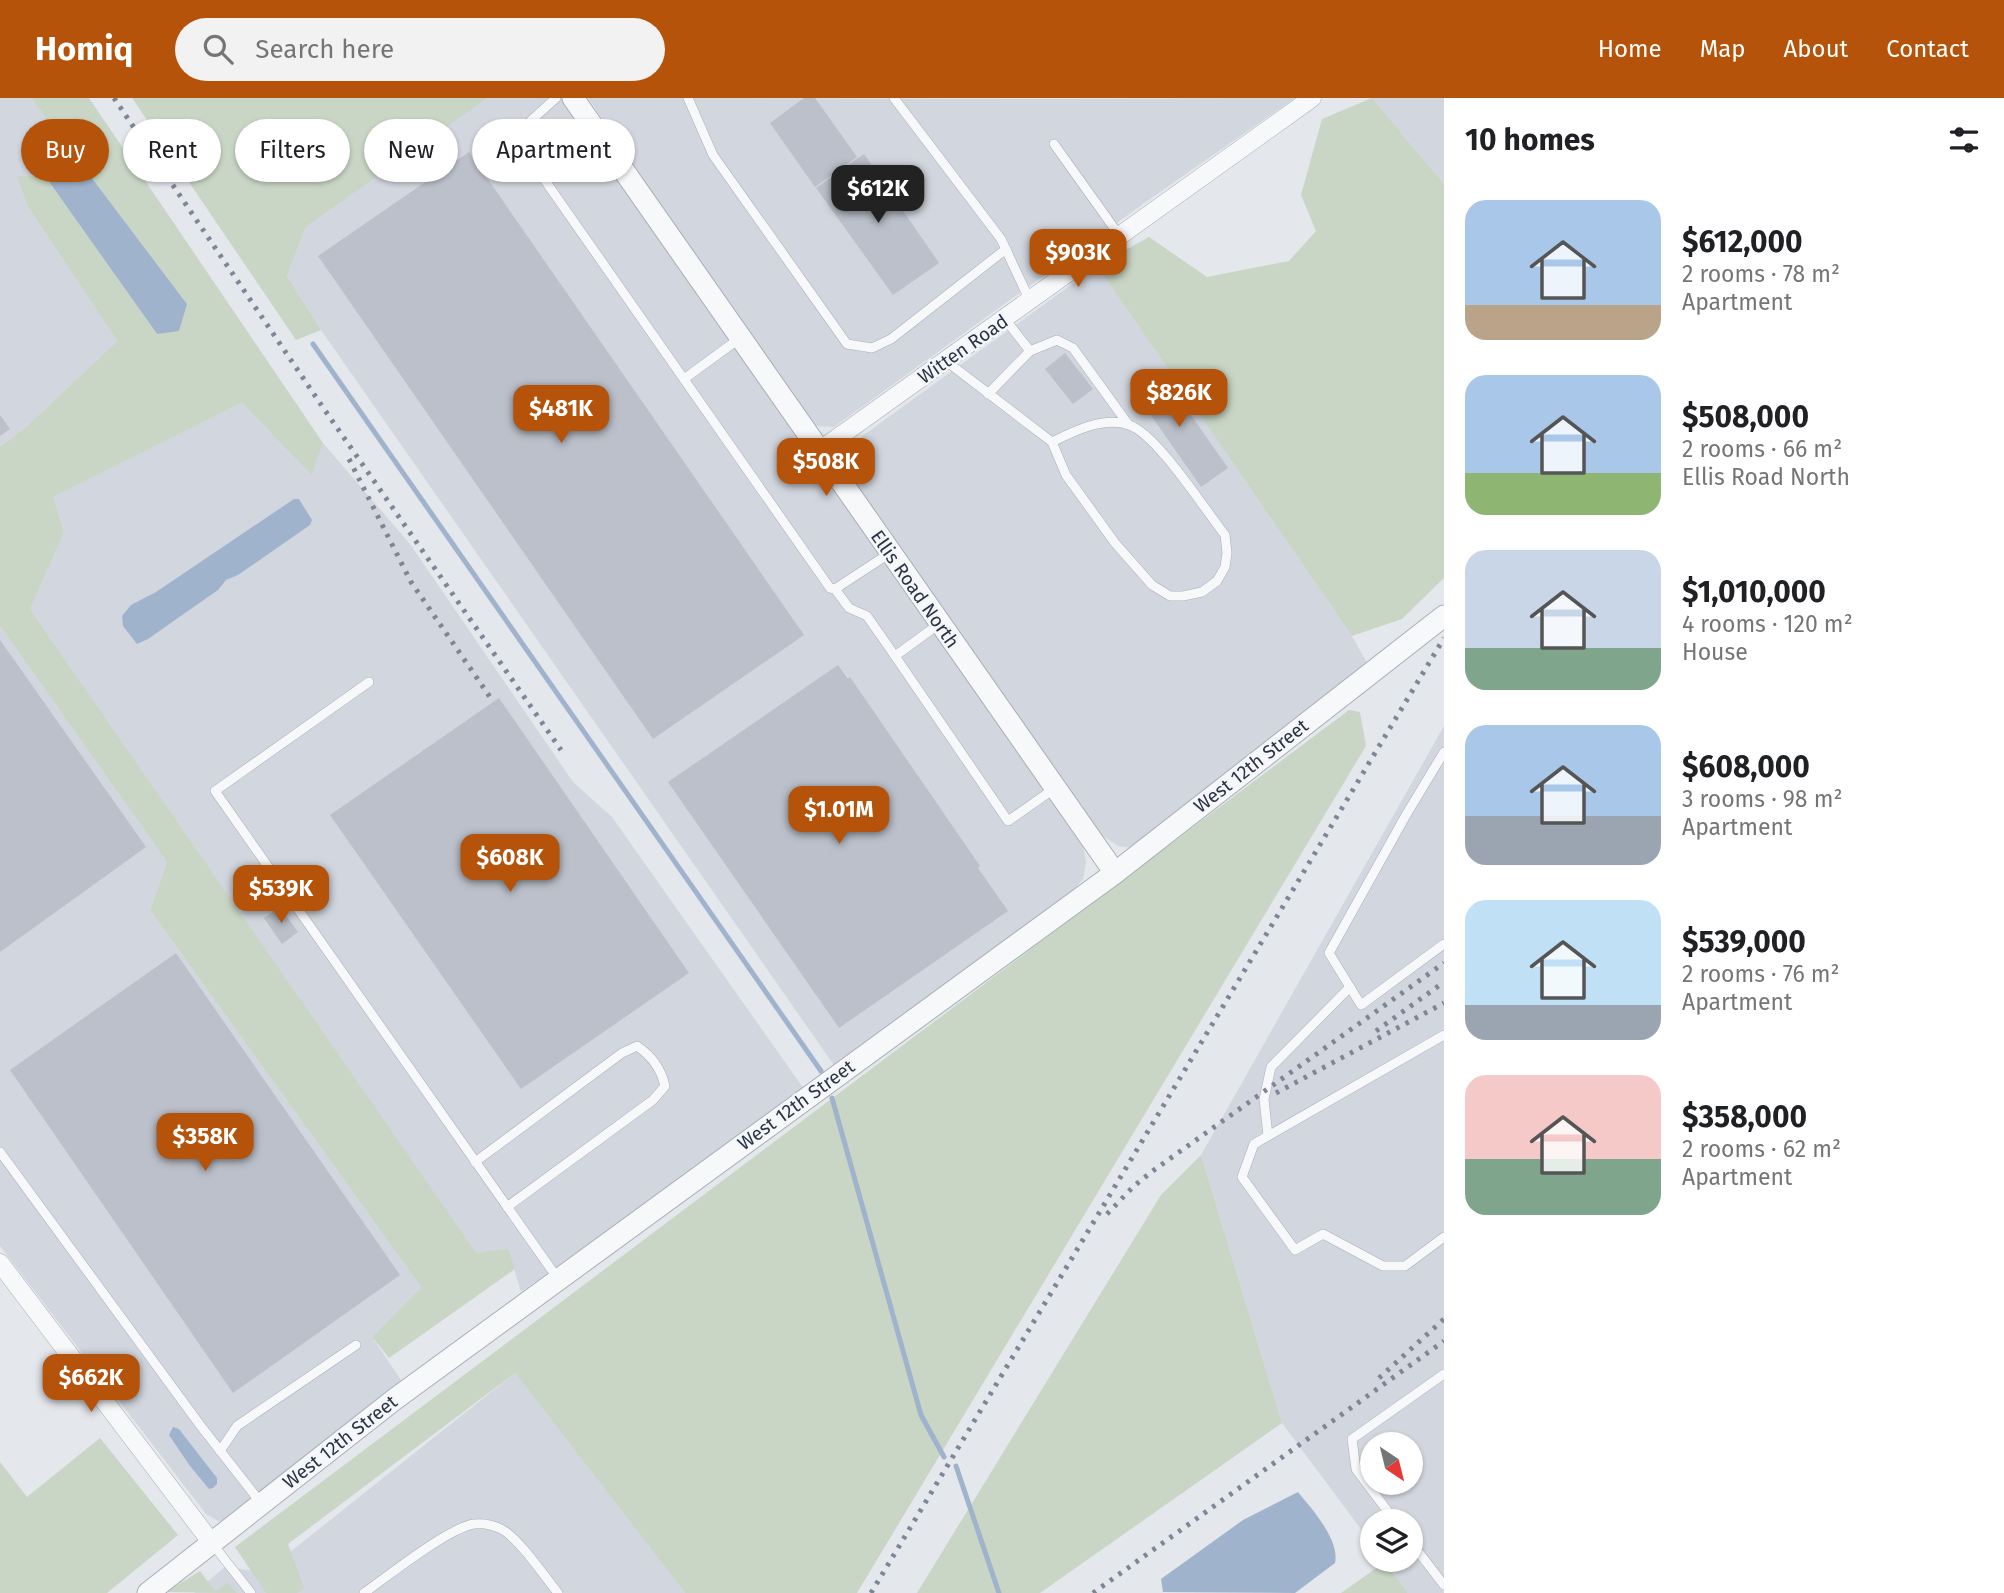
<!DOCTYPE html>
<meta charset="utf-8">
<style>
:root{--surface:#fff;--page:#f2f2f2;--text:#202124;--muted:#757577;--accent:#b45309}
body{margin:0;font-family:"Fira Sans",sans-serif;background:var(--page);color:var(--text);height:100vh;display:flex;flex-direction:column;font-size:26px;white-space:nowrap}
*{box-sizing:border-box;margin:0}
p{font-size:23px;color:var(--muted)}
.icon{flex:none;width:38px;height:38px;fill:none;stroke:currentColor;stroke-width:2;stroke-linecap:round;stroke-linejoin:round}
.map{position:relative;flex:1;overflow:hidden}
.details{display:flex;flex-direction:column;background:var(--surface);width:560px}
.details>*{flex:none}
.hud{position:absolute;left:21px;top:21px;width:665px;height:63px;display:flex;gap:14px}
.needle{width:46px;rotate:145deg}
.fabs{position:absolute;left:1360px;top:1334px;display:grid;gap:14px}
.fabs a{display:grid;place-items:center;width:63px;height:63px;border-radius:50%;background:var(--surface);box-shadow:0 2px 5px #0004;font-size:35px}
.price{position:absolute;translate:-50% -60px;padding:0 16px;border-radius:14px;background:var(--accent);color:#fff;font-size:23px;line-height:46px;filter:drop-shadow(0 2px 4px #0008)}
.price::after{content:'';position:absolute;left:50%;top:42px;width:21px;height:16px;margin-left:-10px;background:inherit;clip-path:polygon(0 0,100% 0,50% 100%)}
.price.active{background:#222;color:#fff}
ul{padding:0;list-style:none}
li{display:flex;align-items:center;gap:21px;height:175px;padding:0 21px}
li span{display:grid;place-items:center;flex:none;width:196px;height:140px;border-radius:21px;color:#555}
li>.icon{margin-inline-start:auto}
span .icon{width:84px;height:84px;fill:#fffc;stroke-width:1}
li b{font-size:30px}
h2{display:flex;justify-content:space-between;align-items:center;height:84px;padding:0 21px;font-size:30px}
.tag{padding:0 24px;border-radius:32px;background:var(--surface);box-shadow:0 2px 5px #0004;font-size:24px;line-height:63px}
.tag.active{background:var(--accent);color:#fff}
header{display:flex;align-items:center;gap:42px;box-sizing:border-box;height:98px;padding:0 35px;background:var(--accent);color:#fff}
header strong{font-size:33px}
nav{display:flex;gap:38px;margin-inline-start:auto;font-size:24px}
.search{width:490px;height:63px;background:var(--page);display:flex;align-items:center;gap:18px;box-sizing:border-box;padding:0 24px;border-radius:38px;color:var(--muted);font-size:26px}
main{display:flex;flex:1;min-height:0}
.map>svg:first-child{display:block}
</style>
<header>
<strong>Homiq</strong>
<div class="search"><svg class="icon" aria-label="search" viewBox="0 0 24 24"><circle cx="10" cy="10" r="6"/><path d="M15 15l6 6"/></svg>Search here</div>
<nav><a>Home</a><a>Map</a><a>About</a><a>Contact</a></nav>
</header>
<main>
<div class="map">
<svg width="1444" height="1495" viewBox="0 0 1444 1495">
<rect width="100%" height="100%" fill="#e4e7ec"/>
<g fill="#d2d6de" fill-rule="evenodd">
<path d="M0,0H31L57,34L42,42L45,78H16L28,109L117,243L26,329L0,349Z"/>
<path d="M488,0H562L1083,749L1086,764L1083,781L1064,803L836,970L321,232L287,178L306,129Z"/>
<path d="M588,0L1070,1L1295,0L1150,101L834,329L816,328L805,319Z"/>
<path d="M1372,0H1444V86Z"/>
<path d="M1097,168L1352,538L1367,565L1132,750L1118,748L1100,736L850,382L845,364L854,344Z"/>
<path d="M242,305L310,376L323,345L410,446L573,684L612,719L804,991L521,1194L508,1150L476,1156L30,511L64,435L52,399Z"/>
<path d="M0,528L167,764L150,812L421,1189L372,1239L403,1285L227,1422L218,1423L206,1416L0,1148Z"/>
<path d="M1444,628V1495H1408L1383,1461H1410V1423H1372V1446L1282,1325L1201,1057ZM1372,1346H1410V1384H1372Z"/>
<path d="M515,1275L685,1495H194L225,1469L265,1474Z"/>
</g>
<g fill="#c9d6c5">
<path d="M31,0H89L323,345L311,377L242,305L53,399L64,435L30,511L476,1155L508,1150L515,1171L389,1260L372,1239L421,1189L150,812L167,764L0,528V349L26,329L117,243L28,109L16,78H45L157,236L187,206Z"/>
<path d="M132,0H488L306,129L287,178L321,232L296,242Z"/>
<path d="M1372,0L1444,86V480L1402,521L1352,538L1097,168L1149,139L1207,179L1289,163L1316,133L1301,97L1322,21Z"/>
<path d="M1349,612L1360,614L1366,648L857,1495H685L515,1275L288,1446L304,1490L297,1495H266L235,1449Z"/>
<path d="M1201,1057L1282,1325L1040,1495H917L1161,1097Z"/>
<path d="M100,1340L178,1437L107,1495H0V1364L27,1399Z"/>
<path d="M1385,1464L1408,1495H1341Z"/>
<path d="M200,1473L215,1493L228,1485L237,1495L166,1494Z"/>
</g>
<g fill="#9fb4cc">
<path d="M57,34L187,206L179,233L157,236L45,78L42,42Z"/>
<path d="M294,401H299L312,422L310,427L238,477L226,482L218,492L148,541L137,546L123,528L122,518L131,507L156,494Z"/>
<path d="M173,1329L179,1331L217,1380V1386L213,1390L209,1391L190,1368L169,1337Z"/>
<path d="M1298,1394C1312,1411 1340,1442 1335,1465L1295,1495L1163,1494L1161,1481L1243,1422Z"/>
</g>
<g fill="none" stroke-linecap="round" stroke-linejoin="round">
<g stroke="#9fb4cc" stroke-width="5">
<path d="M313,246L821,973"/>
<path d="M832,1000L921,1317L944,1359"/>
<path d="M956,1368L999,1495"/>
</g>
</g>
<g fill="#bbc0ca">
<path d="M804,0H815L857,59L815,89L770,25Z"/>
<path d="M469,54L804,537L653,641L318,158Z"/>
<path d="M864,56L939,165L893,197L816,90Z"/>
<path d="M1065,255L1093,291L1073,306L1045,271Z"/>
<path d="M1147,272L1166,299L1174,293L1228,370L1201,389L1148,313L1144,317L1138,308L1142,305L1129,286Z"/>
<path d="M0,317L10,331L0,338Z"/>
<path d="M0,542L146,749L0,854Z"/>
<path d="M838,567L848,581L850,579L980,768L978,770L1008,813L839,930L668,684Z"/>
<path d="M499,600L689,875L521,991L330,717Z"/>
<path d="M280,809L298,834L282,846L264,820Z"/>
<path d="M176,855L400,1177L233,1295L10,972Z"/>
</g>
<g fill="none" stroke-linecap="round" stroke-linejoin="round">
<g stroke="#a9aeb7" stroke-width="10">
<g id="service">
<path d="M556,0L516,36V41L830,490L835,491L890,455"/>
<path d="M688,0L713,57L847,246L872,250L891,241L1006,151"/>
<path d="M894,0L1001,141L1030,203"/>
<path d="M1054,46L1119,137"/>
<path d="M1005,221L1030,253"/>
<path d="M946,263L1052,344L1066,377L1115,445L1152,487L1170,498H1183L1202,494L1217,483L1225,469L1227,455L1225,437C1205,412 1157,336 1129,327C1104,318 1074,333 1052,344"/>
<path d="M684,281L740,240"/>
<path d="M988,296L1030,253L1057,242L1073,250L1128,326"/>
<path d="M835,491L849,510L867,518L895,558"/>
<path d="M939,526L895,558L1008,723L1055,690"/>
<path d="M369,584L215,693L558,1181"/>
<path d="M1444,654L1406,717L1329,855L1361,907L1444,846"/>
<path d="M1444,937L1254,1046L1242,1079L1295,1152L1323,1136L1383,1168H1405L1444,1139"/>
<path d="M1268,1038L1264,1001L1271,969L1350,889"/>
<path d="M0,1054L200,1327L261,1405"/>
<path d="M475,1064L622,955L637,948C652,958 661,970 665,988L653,1002L507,1109"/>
<path d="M220,1353L237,1328L356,1247"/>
<path d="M1395,1423L1356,1371L1352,1341L1444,1276"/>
<path d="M1410,1443L1444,1487"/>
<path d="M211,1444L251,1495"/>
<path d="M364,1495C388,1478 448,1430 474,1426C483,1425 493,1427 501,1431C518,1439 545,1479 558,1495"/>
</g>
</g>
<g stroke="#a9aeb7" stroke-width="19">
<g id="minor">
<path d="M819,353L1312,0"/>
<path d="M0,1165L211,1444"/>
</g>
</g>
<g stroke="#a9aeb7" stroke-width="23">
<g id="tertiary">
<path d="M573,0L1115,775"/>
<path d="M148,1495L395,1301L1115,775L1444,518"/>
</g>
</g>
<use href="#service" stroke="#f7f8fa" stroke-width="9"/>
<use href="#minor" stroke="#f7f8fa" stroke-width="18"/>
<use href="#tertiary" stroke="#f7f8fa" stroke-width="21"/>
<g stroke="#7d8696" stroke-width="5" stroke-dasharray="3.5 7" stroke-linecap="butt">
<path d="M114,0L324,311L561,652"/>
<path d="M349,361L411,484L490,599"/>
<path d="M1376,933L1444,884"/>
<path d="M1276,995L1444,905"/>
<path d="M1107,1116L1134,1088L1154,1072L1444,865"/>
<path d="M1379,1280L1444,1221"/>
<path d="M871,1495L1444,540"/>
<path d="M1093,1495L1444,1243"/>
</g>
</g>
<g text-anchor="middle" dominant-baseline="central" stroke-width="5" stroke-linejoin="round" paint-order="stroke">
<g font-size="19" fill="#2b3445" stroke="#f4f6f9">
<text transform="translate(963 251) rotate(-35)">Witten Road</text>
<text transform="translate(915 491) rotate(55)">Ellis Road North</text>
<text transform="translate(1251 668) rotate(-38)">West 12th Street</text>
<text transform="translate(796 1007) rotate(-36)">West 12th Street</text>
<text transform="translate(340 1344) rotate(-38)">West 12th Street</text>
</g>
</g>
</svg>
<div class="fabs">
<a><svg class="needle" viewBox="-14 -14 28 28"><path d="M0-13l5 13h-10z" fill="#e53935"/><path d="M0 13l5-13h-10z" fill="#757577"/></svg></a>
<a><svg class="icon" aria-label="layers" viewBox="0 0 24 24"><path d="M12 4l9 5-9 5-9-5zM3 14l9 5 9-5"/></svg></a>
</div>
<b class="price active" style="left:878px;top:127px">$612K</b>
<b class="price" style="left:1078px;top:191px">$903K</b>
<b class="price" style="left:1179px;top:331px">$826K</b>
<b class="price" style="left:561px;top:347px">$481K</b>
<b class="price" style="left:826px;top:400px">$508K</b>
<b class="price" style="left:839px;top:748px">$1.01M</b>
<b class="price" style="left:510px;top:796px">$608K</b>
<b class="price" style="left:281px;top:827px">$539K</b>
<b class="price" style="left:205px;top:1075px">$358K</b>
<b class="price" style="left:91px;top:1316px">$662K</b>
<div class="hud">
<a class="tag active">Buy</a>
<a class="tag">Rent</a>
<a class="tag">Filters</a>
<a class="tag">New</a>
<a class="tag">Apartment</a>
</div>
</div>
<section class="details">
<h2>10 homes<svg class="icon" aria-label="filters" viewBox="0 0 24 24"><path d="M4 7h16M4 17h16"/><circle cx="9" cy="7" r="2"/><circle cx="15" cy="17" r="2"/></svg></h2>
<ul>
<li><span style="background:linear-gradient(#a9c7e8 75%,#b9a48a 0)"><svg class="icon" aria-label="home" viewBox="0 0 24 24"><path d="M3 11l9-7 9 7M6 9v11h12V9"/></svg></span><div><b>$612,000</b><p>2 rooms · 78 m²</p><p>Apartment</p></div></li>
<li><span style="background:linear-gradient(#a9c7e8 70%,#8fb573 0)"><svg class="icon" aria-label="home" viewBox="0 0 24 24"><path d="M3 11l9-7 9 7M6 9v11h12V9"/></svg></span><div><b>$508,000</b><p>2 rooms · 66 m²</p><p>Ellis Road North</p></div></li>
<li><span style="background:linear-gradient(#c9d6e8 70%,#7fa58c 0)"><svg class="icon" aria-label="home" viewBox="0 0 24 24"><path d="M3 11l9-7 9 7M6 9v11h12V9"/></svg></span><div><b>$1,010,000</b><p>4 rooms · 120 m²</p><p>House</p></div></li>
<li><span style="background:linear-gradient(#a9c7e8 65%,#9aa5b1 0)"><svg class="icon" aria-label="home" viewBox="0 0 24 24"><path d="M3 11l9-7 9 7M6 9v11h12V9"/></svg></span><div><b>$608,000</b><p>3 rooms · 98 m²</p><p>Apartment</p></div></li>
<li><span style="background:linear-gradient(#bfe0f5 75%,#9aa5b1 0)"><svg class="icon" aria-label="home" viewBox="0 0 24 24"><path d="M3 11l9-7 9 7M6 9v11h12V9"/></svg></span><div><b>$539,000</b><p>2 rooms · 76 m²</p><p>Apartment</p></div></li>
<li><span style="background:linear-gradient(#f6c9c9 60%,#7fa58c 0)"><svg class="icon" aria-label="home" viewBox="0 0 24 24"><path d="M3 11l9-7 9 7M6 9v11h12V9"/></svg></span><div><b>$358,000</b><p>2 rooms · 62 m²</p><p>Apartment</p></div></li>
</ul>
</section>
</main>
